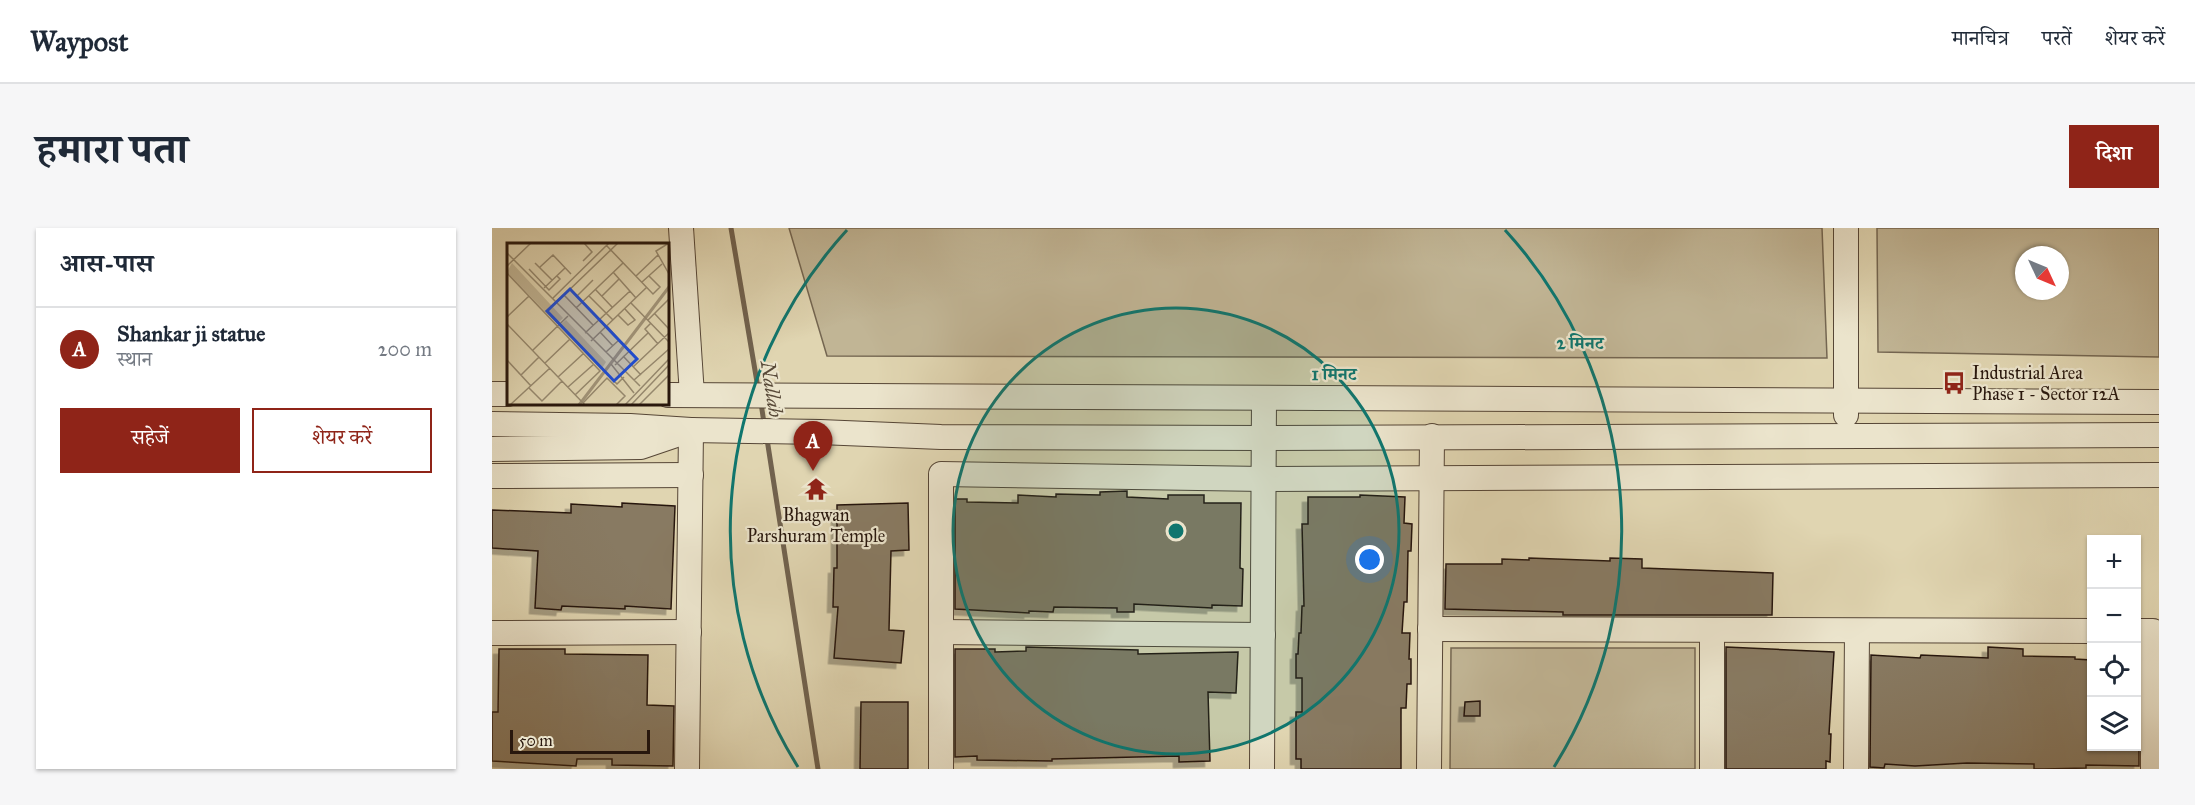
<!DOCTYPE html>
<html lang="hi">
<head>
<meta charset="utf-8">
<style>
  body { margin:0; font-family:"IM FELL Great Primer","Noto Serif Devanagari",serif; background:#f6f6f7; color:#1f2937 }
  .controls { position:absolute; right:18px; bottom:18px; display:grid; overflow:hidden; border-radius:0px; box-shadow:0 2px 4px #0004 }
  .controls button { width:54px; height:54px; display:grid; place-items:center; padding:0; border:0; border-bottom:2px solid #e0e1e3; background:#fff; color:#1f2937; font:30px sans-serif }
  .compass { position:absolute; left:1523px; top:18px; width:54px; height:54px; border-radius:50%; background:#fff; box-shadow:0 2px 4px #0004; rotate:134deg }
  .scale { position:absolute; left:18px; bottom:15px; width:140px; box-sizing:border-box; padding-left:6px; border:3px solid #28170d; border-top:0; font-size:16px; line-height:21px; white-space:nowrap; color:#28170d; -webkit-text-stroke:4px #ebe4cc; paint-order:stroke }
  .you { position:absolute; left:878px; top:332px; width:21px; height:21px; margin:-15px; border:4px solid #fff; border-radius:50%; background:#1a73e8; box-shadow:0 0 0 9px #1a73e833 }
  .badge { display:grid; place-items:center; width:39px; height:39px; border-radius:50%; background:#8f2418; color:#fff; font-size:20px; font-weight:700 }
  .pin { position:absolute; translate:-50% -50px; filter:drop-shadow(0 2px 3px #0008) }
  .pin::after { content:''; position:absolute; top:32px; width:21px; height:18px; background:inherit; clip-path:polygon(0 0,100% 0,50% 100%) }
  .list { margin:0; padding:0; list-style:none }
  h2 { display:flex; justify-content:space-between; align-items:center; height:78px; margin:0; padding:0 24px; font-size:26px }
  h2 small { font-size:20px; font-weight:400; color:#747a83 }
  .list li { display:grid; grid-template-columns:39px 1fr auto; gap:18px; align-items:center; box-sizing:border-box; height:84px; padding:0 24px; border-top:2px solid #e0e1e3 }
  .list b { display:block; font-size:22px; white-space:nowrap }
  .list p { margin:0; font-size:20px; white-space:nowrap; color:#747a83 }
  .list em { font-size:20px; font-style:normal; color:#747a83 }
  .actions { display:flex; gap:12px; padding:18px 24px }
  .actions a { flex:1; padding:14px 0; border:2px solid #8f2418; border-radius:0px; text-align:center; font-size:21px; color:#8f2418 }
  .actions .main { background:#8f2418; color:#fff }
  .icon { flex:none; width:33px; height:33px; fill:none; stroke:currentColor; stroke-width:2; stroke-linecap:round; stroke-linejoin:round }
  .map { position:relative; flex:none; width:1667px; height:541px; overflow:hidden; border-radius:0px }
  header { display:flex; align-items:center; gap:36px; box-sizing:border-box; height:84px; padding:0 30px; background:#fff; border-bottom:2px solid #e0e1e3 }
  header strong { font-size:28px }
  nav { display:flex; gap:33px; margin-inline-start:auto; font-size:21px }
  .intro { display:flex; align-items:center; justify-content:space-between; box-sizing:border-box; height:144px; padding:0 36px }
  h1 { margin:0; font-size:42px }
  .button { padding:15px 27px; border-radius:0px; background:#8f2418; color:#fff; font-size:21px; font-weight:700 }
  main { display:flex; gap:36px; padding:0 36px }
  aside { flex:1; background:#fff; border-radius:0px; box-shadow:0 2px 4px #0004 }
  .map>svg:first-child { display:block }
</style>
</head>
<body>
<header>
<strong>Waypost</strong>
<nav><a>मानचित्र</a><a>परतें</a><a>शेयर करें</a></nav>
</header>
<div class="intro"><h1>हमारा पता</h1><a class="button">दिशा</a></div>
<main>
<aside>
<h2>आस-पास<small></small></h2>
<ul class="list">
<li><span class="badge">A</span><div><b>Shankar ji statue</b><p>स्थान</p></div><em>200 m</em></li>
</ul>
<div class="actions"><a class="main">सहेजें</a><a>शेयर करें</a></div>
</aside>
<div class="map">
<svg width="1667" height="541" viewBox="0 0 1667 541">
  <defs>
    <filter id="shadow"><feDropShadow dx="-5.5" dy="5.5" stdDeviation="0" flood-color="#0004"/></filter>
  </defs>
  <rect width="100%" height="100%" fill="#e0d5b1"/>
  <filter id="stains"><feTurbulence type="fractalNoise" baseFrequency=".00333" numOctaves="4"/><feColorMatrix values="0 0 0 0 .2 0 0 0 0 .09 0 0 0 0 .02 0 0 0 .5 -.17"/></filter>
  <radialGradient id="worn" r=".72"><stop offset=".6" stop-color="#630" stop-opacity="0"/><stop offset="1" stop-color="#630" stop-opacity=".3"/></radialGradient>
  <!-- green -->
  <g fill="#c1b595" stroke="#746651" stroke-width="1.5" fill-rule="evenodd">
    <polygon points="297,0 1330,0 1335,130 335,128"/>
    <path d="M1385 0H1667V129L1386 124ZM1532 27H1568V63H1532Z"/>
    <polygon points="959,420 1203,420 1203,541 958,541"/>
  </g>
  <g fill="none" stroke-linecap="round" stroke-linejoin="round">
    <!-- stream -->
    <g stroke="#71624e" stroke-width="5">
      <polyline points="239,0 266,160"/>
      <polyline points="269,175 272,195"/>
      <polyline points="275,211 326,541"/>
    </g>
  </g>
  <!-- building -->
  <g fill="#887a62" stroke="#28170d" stroke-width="1.5" filter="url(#shadow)">
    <polygon points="635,263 635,269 676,271 676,267 712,267 712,275 749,275 748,340 751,341 750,378 720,377 720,380 642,376 642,384 625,384 625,380 562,379 561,384 537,383 537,385 463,381 463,271 475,271 475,274 526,275 526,267 564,269 564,266 608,267 608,264"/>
    <polygon points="868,267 913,269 912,295 920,296 919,323 916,323 915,374 912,374 910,405 918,405 917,431 919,431 919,456 915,456 914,480 909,480 909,541 809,541 809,531 804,531 804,484 810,484 810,450 804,450 804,426 806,426 807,405 809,405 810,378 812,378 810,296 816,296 816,269 868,269"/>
    <polygon points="130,275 183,278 179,381 133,378 133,381 70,378 69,382 43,380 46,323 0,320 0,282 79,285 79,276 130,279"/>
    <polygon points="416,275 417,322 399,323 397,402 412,403 409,435 342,430 346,379 341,379 342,340 345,340 345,277"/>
    <polygon points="1037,330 1118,333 1118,330 1150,331 1150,340 1281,345 1280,387 1071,387 1071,384 953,381 954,336 1010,336 1010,331 1037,332"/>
    <polygon points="534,419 646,422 646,426 746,424 744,465 716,464 718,533 687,534 687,528 560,531 560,533 485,532 485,528 463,529 463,421 503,421 503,424 534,423"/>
    <polygon points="1234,419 1342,424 1337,506 1339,506 1338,534 1334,533 1334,541 1234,541"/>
    <polygon points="1496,419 1531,421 1531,428 1583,429 1583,431 1599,432 1599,519 1647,519 1647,538 1594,537 1594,540 1552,541 1542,541 1542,536 1475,535 1423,538 1393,536 1392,540 1378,539 1379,427 1428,430 1429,427 1496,430"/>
    <polygon points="7,421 73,421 73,426 156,427 155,477 182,478 181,538 120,537 120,531 85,531 84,538 0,533 0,484 6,484"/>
    <polygon points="988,473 988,488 972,488 973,474"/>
    <polygon points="369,474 416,474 416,541 368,541"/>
  </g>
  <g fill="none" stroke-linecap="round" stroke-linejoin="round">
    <!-- minor casing -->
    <g stroke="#564636" stroke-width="26">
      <g id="minor">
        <polyline points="189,0 200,167"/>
        <polyline points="1354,0 1354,187"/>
        <polyline points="0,166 16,166"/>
        <polyline points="176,167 1667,174"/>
        <polyline points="0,196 138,198 199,202 195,541"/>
        <polyline points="0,221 149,219 199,202 328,204 449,209 772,210 1667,207"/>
        <polyline points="0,248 199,247"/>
        <polyline points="938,401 1600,403"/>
        <polyline points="1220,402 1220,541"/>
        <polyline points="1644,403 1661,403 1661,541"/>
        <polyline points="449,404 771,407"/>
        <polyline points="0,405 197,404"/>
        <polyline points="449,541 449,246 772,251 1667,247"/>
        <polyline points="770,541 772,171"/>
        <polyline points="937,541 940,208"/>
        <polyline points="1364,541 1365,403"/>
      </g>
    </g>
    <!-- minor -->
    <use href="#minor" stroke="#ebe4cc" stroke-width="24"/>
  </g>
  <!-- distance rings -->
  <circle cx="684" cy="303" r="223" fill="#0f766e" fill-opacity=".12"/>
  <g fill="none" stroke="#0f766e" stroke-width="3">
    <circle cx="684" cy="303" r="223"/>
    <path d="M306 539A446 446 0 0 1 355 2M1013 2A446 446 0 0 1 1062 539"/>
  </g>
  <!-- icons -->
  <defs>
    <g id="bus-bare" transform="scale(1.8)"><path d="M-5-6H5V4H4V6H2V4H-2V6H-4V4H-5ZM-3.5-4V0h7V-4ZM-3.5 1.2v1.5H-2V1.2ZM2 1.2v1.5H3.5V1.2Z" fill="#8f2418" stroke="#ebe4cc" stroke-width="2.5" paint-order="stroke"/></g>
    <g id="temple-bare" transform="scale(1.8)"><path d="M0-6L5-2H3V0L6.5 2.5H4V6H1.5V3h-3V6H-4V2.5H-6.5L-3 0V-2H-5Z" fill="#8f2418" stroke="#ebe4cc" stroke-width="2.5" paint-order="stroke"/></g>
  </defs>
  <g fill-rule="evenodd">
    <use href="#bus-bare" x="1462" y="155"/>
    <use href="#temple-bare" x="324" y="261"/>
  </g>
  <g text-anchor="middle" stroke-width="4.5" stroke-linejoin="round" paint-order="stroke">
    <!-- poi labels -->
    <g font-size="18" fill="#28170d" stroke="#ebe4cc" text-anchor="start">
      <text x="1480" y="151">Industrial Area<tspan x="1480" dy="21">Phase 1 - Sector 12A</tspan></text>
      <text x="324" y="293" text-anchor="middle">Bhagwan<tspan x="324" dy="21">Parshuram Temple</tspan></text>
    </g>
    <!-- water labels -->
    <g font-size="20" font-style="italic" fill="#584938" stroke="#ebe4cc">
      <text transform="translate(280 161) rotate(81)" y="7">Nallah</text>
    </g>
  </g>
  <!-- overview -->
  <g transform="translate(15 15)">
    <rect width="162" height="162" fill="#e0d5b1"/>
    <path d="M5 20 56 75 50 81 0 29ZM59 77 99 119 94 127 52 83Z" fill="#c1b595"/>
    <path fill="none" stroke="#a19479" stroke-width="3" d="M72 162 162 44"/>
    <path fill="none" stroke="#96896f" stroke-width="1.5" d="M162 0 149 8 162 31M99 2 146 51 153 44 142 33M0 10 133 143M76 18 85 9 77 0M28 20 45 37M0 23 24 0M33 24 46 12 64 31M22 26 42 47 53 36 50 33M106 29 129 55M0 30 93 128 68 152M129 33 151 12M135 39 155 21M37 45 58 25M88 46 105 64M70 53 86 37M82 53 106 77M95 53 112 36M45 56 102 0M124 60 162 99M69 65 116 20M148 71 162 86M111 72 121 82 128 77 118 66M0 74 22 53M141 77 162 56M144 80 138 86 151 101M0 81 78 162M86 82 57 52 111 0M93 89 106 103M78 90 123 48M84 98 140 44M96 106 99 109 112 97 100 83M26 107 61 73M116 113 134 132M0 117 24 143M38 120 63 96M104 121 127 150M108 122 141 90M126 124 162 90M14 132 32 114M114 132 107 138 110 141 117 134M51 134 77 110M127 137 162 106M61 144 87 121M22 145 35 158 55 138M76 160 100 135 118 153 109 162M3 162 43 125M118 162 162 116M124 162 162 122M132 162 162 132"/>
    <path fill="#1d4ed8" fill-opacity="0.15" stroke="#1d4ed8" stroke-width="3" d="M63 46 130 116 107 138 40 68Z"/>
    <rect width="162" height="162" fill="none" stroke="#28170d" stroke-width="3"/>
  </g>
  <circle cx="684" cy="303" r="9" fill="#0f766e" stroke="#ebe4cc" stroke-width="3"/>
  <g font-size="18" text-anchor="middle" font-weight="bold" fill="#0f766e" stroke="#ebe4cc" stroke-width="4.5" stroke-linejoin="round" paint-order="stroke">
    <text x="1088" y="121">2 मिनट</text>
    <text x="842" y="152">1 मिनट</text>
  </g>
  <rect width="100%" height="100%" filter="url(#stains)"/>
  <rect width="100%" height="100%" fill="url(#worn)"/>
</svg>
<div class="controls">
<button>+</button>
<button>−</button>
<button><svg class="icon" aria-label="locate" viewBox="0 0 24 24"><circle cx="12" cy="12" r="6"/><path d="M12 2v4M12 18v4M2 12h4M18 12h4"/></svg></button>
<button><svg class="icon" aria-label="layers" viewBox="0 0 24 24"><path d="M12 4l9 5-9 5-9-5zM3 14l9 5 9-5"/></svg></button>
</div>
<svg class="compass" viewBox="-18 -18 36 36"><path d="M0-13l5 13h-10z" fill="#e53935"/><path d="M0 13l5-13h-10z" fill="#747a83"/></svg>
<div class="scale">50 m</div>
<div class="you"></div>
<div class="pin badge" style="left:321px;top:243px">A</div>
</div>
</main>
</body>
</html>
